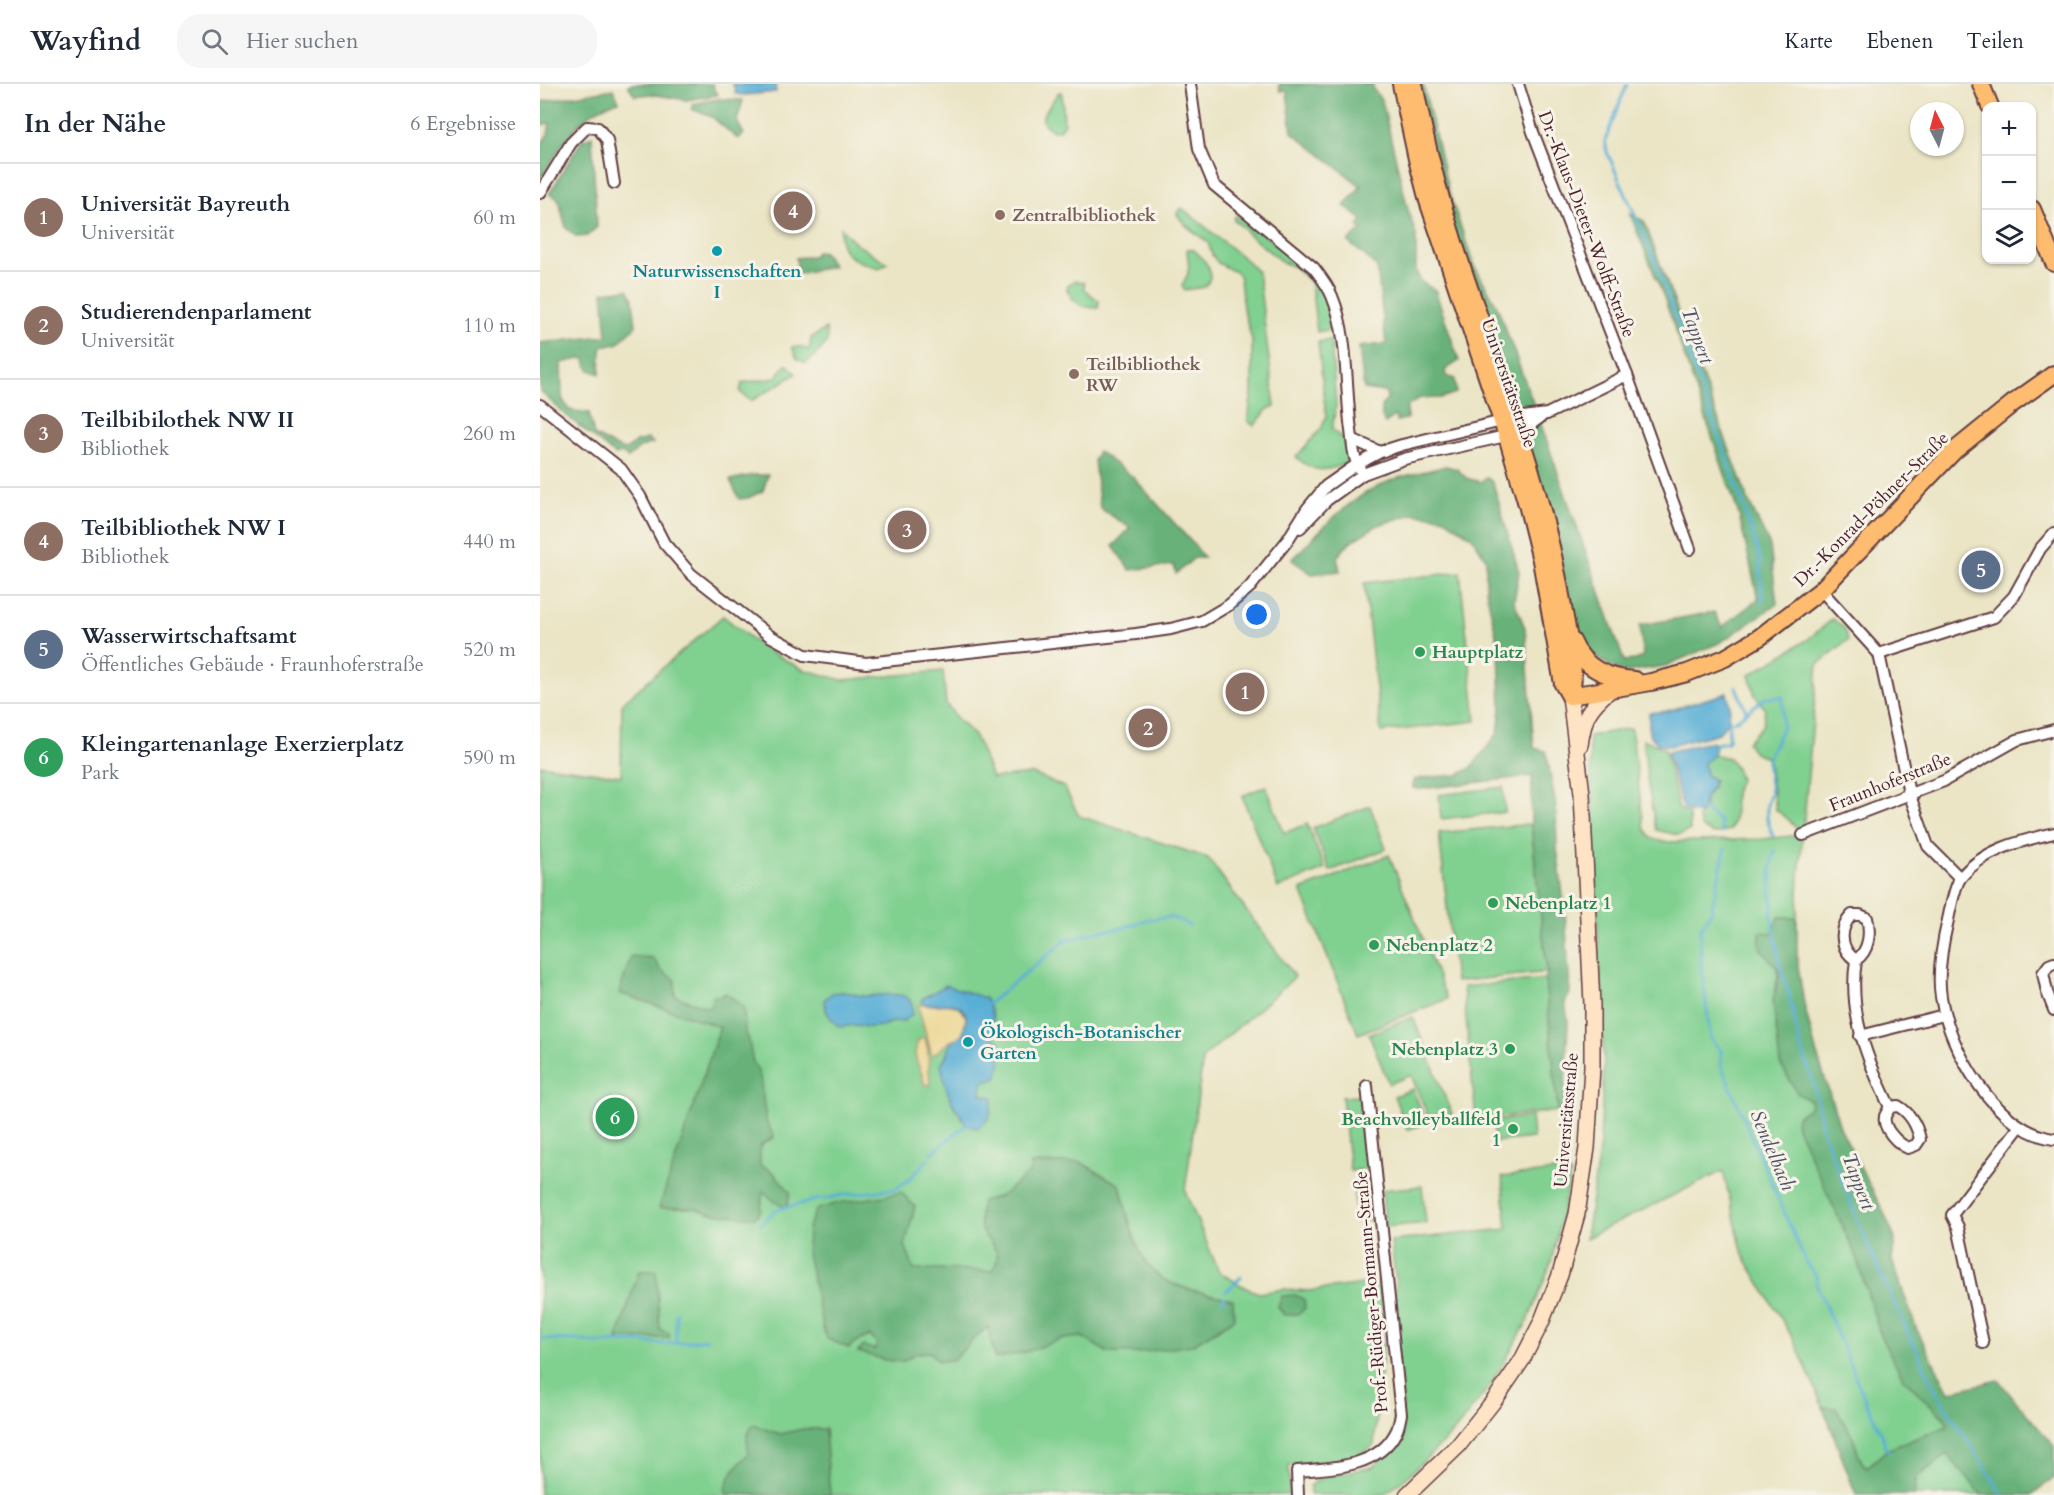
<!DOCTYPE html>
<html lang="de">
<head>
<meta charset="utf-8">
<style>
  body { margin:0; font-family:Cardo,serif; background:#f6f6f7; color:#1f2937 }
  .controls { position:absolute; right:18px; top:18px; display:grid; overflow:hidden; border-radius:12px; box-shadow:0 2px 4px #0004 }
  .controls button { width:54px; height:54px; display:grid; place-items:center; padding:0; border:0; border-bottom:2px solid #e0e1e3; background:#fff; color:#1f2937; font:30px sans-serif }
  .compass { position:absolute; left:1370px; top:18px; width:54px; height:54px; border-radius:50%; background:#fff; box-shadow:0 2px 4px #0004; rotate:354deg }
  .you { position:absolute; left:717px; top:531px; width:21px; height:21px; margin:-15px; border:4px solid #fff; border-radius:50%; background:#1a73e8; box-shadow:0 0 0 9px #1a73e833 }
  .badge { display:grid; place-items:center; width:39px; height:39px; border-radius:50%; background:#7c3aed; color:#fff; font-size:20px; font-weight:700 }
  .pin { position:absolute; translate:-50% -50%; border:3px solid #fff; box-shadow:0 2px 6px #0006 }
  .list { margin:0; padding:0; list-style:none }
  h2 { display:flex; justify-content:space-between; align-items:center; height:78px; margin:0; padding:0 24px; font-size:26px }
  h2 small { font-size:20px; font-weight:400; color:#747a83 }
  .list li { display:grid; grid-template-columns:39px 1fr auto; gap:18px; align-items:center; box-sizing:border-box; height:108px; padding:0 24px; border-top:2px solid #e0e1e3 }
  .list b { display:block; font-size:22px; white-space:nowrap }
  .list p { margin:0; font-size:20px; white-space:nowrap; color:#747a83 }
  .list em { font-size:20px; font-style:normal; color:#747a83 }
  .icon { flex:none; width:33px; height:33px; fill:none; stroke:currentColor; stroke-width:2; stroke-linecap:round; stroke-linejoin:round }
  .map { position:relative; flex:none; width:1514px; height:1411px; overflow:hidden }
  header { display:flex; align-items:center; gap:36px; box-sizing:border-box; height:84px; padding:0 30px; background:#fff; border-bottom:2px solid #e0e1e3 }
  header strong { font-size:28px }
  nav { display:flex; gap:33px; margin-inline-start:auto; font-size:21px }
  .search { width:420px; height:54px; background:#f6f6f7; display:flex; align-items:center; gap:15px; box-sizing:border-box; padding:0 21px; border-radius:24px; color:#747a83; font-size:22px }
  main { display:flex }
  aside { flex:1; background:#fff }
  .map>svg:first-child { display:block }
</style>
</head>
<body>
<header>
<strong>Wayfind</strong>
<div class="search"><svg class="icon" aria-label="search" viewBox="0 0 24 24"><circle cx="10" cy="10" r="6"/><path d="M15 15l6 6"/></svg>Hier suchen</div>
<nav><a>Karte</a><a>Ebenen</a><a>Teilen</a></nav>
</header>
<main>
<aside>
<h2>In der Nähe<small>6 Ergebnisse</small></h2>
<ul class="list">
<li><span class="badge" style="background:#8d6e63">1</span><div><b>Universität Bayreuth</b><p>Universität</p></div><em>60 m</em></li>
<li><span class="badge" style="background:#8d6e63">2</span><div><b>Studierendenparlament</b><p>Universität</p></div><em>110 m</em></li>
<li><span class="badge" style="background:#8d6e63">3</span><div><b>Teilbibilothek NW II</b><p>Bibliothek</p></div><em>260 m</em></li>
<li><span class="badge" style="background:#8d6e63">4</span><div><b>Teilbibliothek NW I</b><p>Bibliothek</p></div><em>440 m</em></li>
<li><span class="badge" style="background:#5c6f8a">5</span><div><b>Wasserwirtschaftsamt</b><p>Öffentliches Gebäude · Fraunhoferstraße</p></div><em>520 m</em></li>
<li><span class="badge" style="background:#2e9e5b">6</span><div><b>Kleingartenanlage Exerzierplatz</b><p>Park</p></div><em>590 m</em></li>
</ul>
</aside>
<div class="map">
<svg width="1514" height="1411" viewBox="0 0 1514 1411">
  <rect width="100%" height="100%" fill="#f7f3e8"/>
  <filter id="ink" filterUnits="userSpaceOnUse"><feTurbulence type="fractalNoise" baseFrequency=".0167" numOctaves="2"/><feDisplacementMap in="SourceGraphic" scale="12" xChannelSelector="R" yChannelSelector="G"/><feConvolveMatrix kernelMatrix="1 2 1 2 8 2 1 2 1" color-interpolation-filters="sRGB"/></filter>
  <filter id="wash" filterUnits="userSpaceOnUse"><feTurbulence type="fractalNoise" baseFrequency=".008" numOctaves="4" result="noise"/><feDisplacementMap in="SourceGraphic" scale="24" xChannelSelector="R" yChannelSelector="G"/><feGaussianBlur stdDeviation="1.35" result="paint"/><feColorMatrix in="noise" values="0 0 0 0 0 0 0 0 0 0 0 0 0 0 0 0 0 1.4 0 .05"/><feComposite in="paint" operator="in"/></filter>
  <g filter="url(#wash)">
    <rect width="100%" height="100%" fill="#ebe5c6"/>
    <!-- green -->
    <g fill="#80d090" stroke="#65785e" stroke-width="1.5">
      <polygon points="519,8 522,9 524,40 519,46 513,47 503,39 503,31"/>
      <path d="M642 124 707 177 718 188 735 323 728 325 714 342 708 337 712 307V256L703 224 700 194 697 189 678 179 672 171 668 158C659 152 640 139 637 129Z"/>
      <path d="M695 132H701C711 140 720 148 730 156 758 177 801 204 790 246L777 248 771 199 755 183 742 178 707 149 704 144 694 136Z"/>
      <path d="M301 144 316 160 348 179 339 184C316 177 297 173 301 144Z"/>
      <path d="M647 165 654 166C666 177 677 189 665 203L644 206 642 201C652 186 648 182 647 165Z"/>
      <path d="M534 197 544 199V205L559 217 558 224C542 224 533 220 527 205L529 200Z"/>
      <polygon points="286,245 288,256 279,268 266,279 257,275 252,263 260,263 269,266 271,254"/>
      <path d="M791 256 796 322 792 345 805 357 810 368 805 380C783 388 774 389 756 373L781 345 786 333 778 258Z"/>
      <polygon points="247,280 256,290 211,317 200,308 202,299 235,294"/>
      <polygon points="920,488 936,637 841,648 824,499"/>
      <path d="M183 532 223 564 262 585 302 596 403 587 406 620 415 632 435 653 440 663 452 694 493 690 524 703 539 732 668 774 755 893 663 974 645 1107 679 1188 706 1204 719 1209 743 1205 768 1207 839 1198 844 1242 841 1244 843 1268 834 1361C812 1381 777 1379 749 1382L750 1411H0V681L81 692 82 619Z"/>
      <path d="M1293 535 1305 545 1308 556 1278 580 1259 792 1257 834 1239 833 1233 877C1241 888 1238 894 1234 906L1271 1017 1270 1024 1258 1031 1316 1172 1341 1253 1405 1335 1408 1342 1347 1366 1326 1385 1319 1373 1313 1353 1296 1325 1283 1323 1254 1256 1203 1171 1183 1087 1046 1154 1060 1061 1064 981 1049 652 1091 644 1104 743 1111 754 1124 758 1223 755 1262 751 1248 735 1236 726 1228 674 1214 669 1207 658 1223 641 1225 625 1215 611 1209 591 1267 556Z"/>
      <polygon points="1103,655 1125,665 1139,725 1149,730 1150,746 1139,751 1116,746 1108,702"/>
      <path d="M1174 671 1189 674 1197 686 1200 696C1188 717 1201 727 1190 746L1173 750 1162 744 1158 734 1165 722V714L1173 703 1166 691 1164 678Z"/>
      <polygon points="726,702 744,749 767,740 785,785 738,804 702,712"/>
      <polygon points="963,703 965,728 901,735 899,711"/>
      <polygon points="830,722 846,765 790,787 773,744"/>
      <polygon points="991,740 1007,888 915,898 899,749"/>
      <polygon points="849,771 907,915 818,950 761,806"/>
      <polygon points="1005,895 1018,1027 936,1035 923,903"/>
      <polygon points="873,933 912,1030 891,1039 871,991 849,1000 829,950"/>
      <polygon points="873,1005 886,1039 867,1046 854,1012"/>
      <polygon points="820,1012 827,1085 810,1087 802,1013"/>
      <polygon points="991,1032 993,1054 955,1058 953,1037"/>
      <polygon points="1025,1086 1031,1090 1011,1179 988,1237 950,1302 913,1349 865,1395 843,1411 770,1411 770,1402 782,1393 833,1383 852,1361 857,1305 856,1200 851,1157 967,1145 962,1093"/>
      <polygon points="882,1102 886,1139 845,1143 842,1106"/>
      <polygon points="831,1106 835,1136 816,1138 814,1108"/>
      <polygon points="1407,1370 1442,1411 1374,1411 1376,1394"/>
    </g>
    <!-- forest -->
    <g fill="#68b27a" stroke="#596852" stroke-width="1.5">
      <polygon points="93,0 173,0 174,6 178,11 146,16 111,10 95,12 88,1"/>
      <polygon points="739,0 833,0 833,5 842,17 868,126 876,151 876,187 881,198 895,206 919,277 905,286 906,292 915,295 916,309 901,314 880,314 867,323 867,335 857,337 855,332 845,339 842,332 841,322 847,316 846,308 824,305 819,263 846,260 837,184 829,175 808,158 822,145 818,142 822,136 804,122 821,102 752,48 747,7 740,7"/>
      <polygon points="877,0 883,0 909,109 934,181 957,222 999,335 1084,577 1096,576 1103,572 1100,541 1174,528 1182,543 1218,515 1199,431 1125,216 1090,130 1104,137 1209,418 1230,462 1237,520 1181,558 1125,582 1086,588 1074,584 1046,568 1036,541 1018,474 923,179"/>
      <path d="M73 5 79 17C37 27 23 62 0 95V62L8 50 10 39 0 41V18Z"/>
      <polygon points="178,15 203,16 197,37 204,50 198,55 172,33 152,25 153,20"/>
      <polygon points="52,52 57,143 47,152 37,153 26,144 18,114 9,110 42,56"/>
      <polygon points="277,167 285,169 293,182 258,190 256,174 273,172"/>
      <path d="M88 205 93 215 96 242 77 260 63 262 61 266 60 290 49 286 44 274 21 279 22 314 29 326 49 329 54 351C65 356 74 364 86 366L96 358 108 355 113 359 101 363 88 374 82 369 75 371 22 328 0 307V259L67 252 63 208Z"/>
      <polygon points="558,367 593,393 655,462 664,474 654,474 636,490 634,481 590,486 573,462 590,444 560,424 554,376"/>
      <path d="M906 382 917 385 926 394 941 398 947 393 953 399 979 488 974 517 985 544 994 664 1006 667 1016 722 1017 764 1025 827 1030 909 1025 918 1028 938 1024 1026 1018 1027 1005 895 1007 888 991 740 992 692 880 705 873 704V696L891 693 918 691 931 684 958 649 961 625 959 564 946 506V475L933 454 902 433 873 430 838 441 810 458 797 473 800 487 772 490 752 476C782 444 810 412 852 396 869 390 888 387 906 382Z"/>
      <polygon points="213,391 228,391 223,407 208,414 199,415 190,396"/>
      <polygon points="1239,833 1257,834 1257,875 1264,920 1275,964 1300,1043 1346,1133 1355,1155 1352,1176 1376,1244 1409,1308 1458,1296 1514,1362 1514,1394 1491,1411 1442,1411 1407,1370 1376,1394 1374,1411 1316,1411 1283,1323 1296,1324 1313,1353 1319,1373 1326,1384 1347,1366 1408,1342 1405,1335 1363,1294 1341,1253 1316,1172 1255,1039 1258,1031 1270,1024 1271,1017 1258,1010 1240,980 1233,916 1239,892 1238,885 1220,864 1220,848 1232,849"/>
      <polygon points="91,872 113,874 121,886 135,896 135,912 169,924 174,912 181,912 186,909 204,924 205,947 209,956 212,975 220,992 226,1037 234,1053 220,1062 220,1081 233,1088 250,1108 247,1124 235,1118 223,1107 221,1126 216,1133 205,1133 168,1129 154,1124 119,1124 180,943 79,909"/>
      <path d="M540 1078 580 1101C588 1130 595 1180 625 1196 643 1206 672 1210 693 1215L694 1235 652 1261 598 1269H568L542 1253 521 1255 489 1267 455 1275 448 1243C434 1252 425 1265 413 1276L399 1277 389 1268 376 1269 362 1278 345 1276 318 1268 324 1262 335 1266 337 1259 330 1252 315 1258 309 1264 287 1255 283 1244 267 1169 268 1144 276 1126C304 1114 332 1117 361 1108L375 1123 365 1161 374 1186 399 1185 453 1187C464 1164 451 1164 442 1147 438 1138 440 1126 442 1117L461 1112 489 1089 491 1085V1080Z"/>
      <polygon points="99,1187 116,1187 120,1246 129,1249 129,1254 77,1255"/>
      <polygon points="755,1211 764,1215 765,1224 759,1230 744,1231 738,1223 742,1212"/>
      <polygon points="213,1341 240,1350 263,1345 285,1345 290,1411 188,1411 185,1404 193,1387 208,1370 207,1351"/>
    </g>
    <!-- sand -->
    <g fill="#eeda9e" stroke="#9c7c64" stroke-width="1.5">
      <path d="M383 920C399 924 417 913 426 933L424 947 421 953 409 958 392 972 378 922Z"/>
      <path d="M385 954 388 966 390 1002 384 1000C382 980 369 977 379 955Z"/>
    </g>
    <!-- water -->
    <g fill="#59afd6" stroke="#526780" stroke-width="1.5">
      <polygon points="192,0 235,0 236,8 204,11 195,10 195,5"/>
      <polygon points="1187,609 1190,622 1189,636 1179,649 1130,662 1118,660 1109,650 1109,629 1127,627"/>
      <path d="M1170 658 1175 660 1174 671 1164 679 1166 691 1174 696C1173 704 1167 708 1165 715 1163 722 1164 724 1159 730 1155 729 1148 728 1144 725 1141 722 1130 676 1127 668Z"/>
      <path d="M406 901 445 914C452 926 456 936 452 950L455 955 460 957 462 969 458 993 442 998 441 1011 453 1013C451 1026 451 1039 436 1044L426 1041C423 1033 420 1030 415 1024 408 1012 403 994 401 980L406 973 409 962 424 948C424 943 426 938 426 933 424 913 394 923 383 920L382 915Z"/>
      <path d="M303 908C311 908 318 912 327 912 341 912 377 902 372 930L364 937 349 939 342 942 328 943 315 941 300 943C290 936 285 928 284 916L292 909Z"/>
    </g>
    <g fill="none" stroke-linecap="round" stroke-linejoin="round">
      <!-- stream -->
      <g stroke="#59afd6" stroke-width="3">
        <polyline points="1087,0 1065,57 1067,68 1114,174 1202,417 1220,474 1222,518"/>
        <polyline points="1196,603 1207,629"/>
        <polyline points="1175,660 1188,658 1189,638 1195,637 1225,614 1243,613 1242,645 1227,676 1231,708 1227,721 1227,735 1233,752"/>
        <polyline points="1163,725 1180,737 1182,749"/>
        <polyline points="1185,765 1171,828 1160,847 1161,882 1171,956 1181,966 1181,981 1266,1179 1276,1192 1277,1202 1326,1318 1343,1353 1345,1363 1350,1368"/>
        <polyline points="1235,766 1231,784 1231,813 1233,819 1231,828 1241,886 1247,902 1260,960 1275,1005 1283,1048 1328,1162 1397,1310 1463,1411"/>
        <polyline points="448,920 526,856 556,848 583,844 609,835 630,833 642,837 649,842"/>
        <polyline points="392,1069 426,1041"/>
        <polyline points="284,1115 303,1111 356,1105 370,1095 388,1075"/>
        <polyline points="221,1140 235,1126 280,1115"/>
        <polyline points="686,1207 701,1193"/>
        <polyline points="683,1217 684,1213"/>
        <polyline points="0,1255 39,1256 54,1259 97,1258 126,1260 136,1259 136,1228"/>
        <polyline points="136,1259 167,1255"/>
      </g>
    </g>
  </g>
  <g filter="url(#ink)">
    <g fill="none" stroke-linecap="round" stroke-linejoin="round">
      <!-- street casing -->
      <g stroke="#623d42" stroke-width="14">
        <g id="street">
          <path d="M650 0 659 65 674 101 774 184C781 193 788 202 792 212 809 253 805 303 811 346 813 362 813 377 823 390"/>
          <polyline points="978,0 993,48 1087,291 1150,465"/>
          <polyline points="0,109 31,59 47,43 58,44 67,56 74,99"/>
          <polyline points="0,321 81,385 100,412 124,459 151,490 230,552 265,571 326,579 596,550 631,545 662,537 689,521 710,503 747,457 767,425 786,402 816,381 840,368 862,361 975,334 1007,330 1087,291"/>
          <polyline points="812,355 840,368"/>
          <polyline points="760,444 787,416 823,390 864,375 979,349 1001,333"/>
          <polyline points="1281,506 1339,570 1369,709 1388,762 1420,794"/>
          <polyline points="1339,570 1454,533 1474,512 1500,465 1514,449"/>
          <path d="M1514 749C1481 757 1444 765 1421 793 1415 801 1410 826 1408 836 1402 861 1397 888 1401 913 1409 966 1456 1047 1514 1055"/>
          <polyline points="1263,751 1404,697 1477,656 1514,646"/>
          <path d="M1316 876C1299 865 1299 844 1312 831H1320L1327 834C1331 849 1329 867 1316 876 1308 929 1327 976 1350 1023"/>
          <polyline points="1514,879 1509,881 1503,889 1507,908 1514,926"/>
          <polyline points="1320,952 1404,931"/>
          <path d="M1358 1022C1370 1029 1377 1042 1380 1055L1376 1061 1368 1064C1358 1060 1342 1044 1345 1032 1346 1030 1349 1025 1350 1023Z"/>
          <polyline points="1443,1259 1418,1143 1412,1131 1480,1042"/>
          <path d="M758 1411 757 1387C791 1384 838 1384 856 1348 859 1343 860 1335 861 1330L827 1002"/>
        </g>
      </g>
      <!-- secondary casing -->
      <g stroke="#623d42" stroke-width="18">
        <g id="secondary">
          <path d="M1040 661C1044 633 1048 624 1070 606"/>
          <polyline points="867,1411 918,1362 956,1314 982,1276 1001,1239 1020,1191 1037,1130 1047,1064 1052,983 1052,920 1042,710 1030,612"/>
        </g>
      </g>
      <!-- primary casing -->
      <g stroke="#623d42" stroke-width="20">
        <g id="primary">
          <polyline points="861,0 877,75 888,117 967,352 988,424 1001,476 1023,600 1030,612"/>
          <path d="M874 0C886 61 901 121 921 180 959 293 1004 405 1023 523 1027 548 1037 584 1031 608"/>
          <polyline points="1441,0 1450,22"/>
          <polyline points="1492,125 1514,179"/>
          <path d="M1032 557C1044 585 1067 594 1095 596"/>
          <polyline points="1030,612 1111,598 1147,589 1185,574 1220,553 1281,506 1414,367 1472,320 1514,290"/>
        </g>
      </g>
      <!-- street -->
      <use href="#street" stroke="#fff" stroke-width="10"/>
      <!-- secondary -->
      <use href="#secondary" stroke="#fee4c5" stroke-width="15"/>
      <!-- primary -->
      <use href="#primary" stroke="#fdbc6f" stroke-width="16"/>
    </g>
  </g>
  <!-- markers -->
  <g fill="#8d6e63" stroke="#f7f3e8" stroke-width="2">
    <circle cx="460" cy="131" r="6"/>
    <circle cx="534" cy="290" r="6"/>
  </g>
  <g fill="#0f9aa8" stroke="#f7f3e8" stroke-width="2">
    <circle cx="177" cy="167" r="6"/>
    <circle cx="428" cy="958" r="6"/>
  </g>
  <g fill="#2e9e5b" stroke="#f7f3e8" stroke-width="2">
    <circle cx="880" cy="568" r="6"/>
    <circle cx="953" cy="819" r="6"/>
    <circle cx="834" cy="861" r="6"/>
    <circle cx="970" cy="965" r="6"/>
    <circle cx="973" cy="1045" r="6"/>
  </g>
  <g text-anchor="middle" stroke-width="6" stroke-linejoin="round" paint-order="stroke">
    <!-- education labels -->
    <g font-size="18" font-weight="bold" fill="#785e54" stroke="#f7f3e8" text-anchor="start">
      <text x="472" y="137">Zentralbibliothek</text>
      <text x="546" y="286">Teilbibliothek<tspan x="546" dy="21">RW</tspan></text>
    </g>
    <!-- street labels -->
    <g font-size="18" fill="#4a1f2b" stroke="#f7f3e8">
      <text transform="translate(1047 140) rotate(69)" y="6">Dr.-Klaus-Dieter-Wolff-Straße</text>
      <text transform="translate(969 299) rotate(71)" y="6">Universitätsstraße</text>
      <text transform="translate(1331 425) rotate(-45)" y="6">Dr.-Konrad-Pöhner-Straße</text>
      <text transform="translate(1350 698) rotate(-22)" y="6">Fraunhoferstraße</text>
      <text transform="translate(1026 1036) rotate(-85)" y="6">Universitätsstraße</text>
      <text transform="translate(831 1208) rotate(-95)" y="6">Prof.-Rüdiger-Bormann-Straße</text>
    </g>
    <!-- culture labels -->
    <g font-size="18" font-weight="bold" fill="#0d838f" stroke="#f7f3e8">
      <text x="177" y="193">Naturwissenschaften<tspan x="177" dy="21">I</tspan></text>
      <text x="440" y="954" text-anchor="start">Ökologisch-Botanischer<tspan x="440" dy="21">Garten</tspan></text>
    </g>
    <!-- leisure labels -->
    <g font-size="18" font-weight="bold" fill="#27864d" stroke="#f7f3e8" text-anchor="start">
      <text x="892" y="574">Hauptplatz</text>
      <text x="965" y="825">Nebenplatz 1</text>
      <text x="846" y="867">Nebenplatz 2</text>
      <text x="958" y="971" text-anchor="end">Nebenplatz 3</text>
      <text x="961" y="1041" text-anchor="end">Beachvolleyballfeld<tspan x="961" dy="21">1</tspan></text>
    </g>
    <!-- water labels -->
    <g font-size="20" font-style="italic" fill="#4f5167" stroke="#f7f3e8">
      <text transform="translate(1158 251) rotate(70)" y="7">Tappert</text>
      <text transform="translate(1233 1066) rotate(67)" y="7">Sendelbach</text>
      <text transform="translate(1319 1097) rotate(69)" y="7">Tappert</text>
    </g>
  </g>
</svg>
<div class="controls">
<button>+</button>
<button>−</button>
<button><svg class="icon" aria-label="layers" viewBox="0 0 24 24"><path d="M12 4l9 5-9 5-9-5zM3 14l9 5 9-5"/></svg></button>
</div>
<svg class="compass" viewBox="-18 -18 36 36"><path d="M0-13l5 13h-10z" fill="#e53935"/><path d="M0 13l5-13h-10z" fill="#747a83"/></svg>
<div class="you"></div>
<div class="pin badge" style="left:705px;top:608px;background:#8d6e63">1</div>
<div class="pin badge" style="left:608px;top:644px;background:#8d6e63">2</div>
<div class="pin badge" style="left:367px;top:446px;background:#8d6e63">3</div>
<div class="pin badge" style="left:253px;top:127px;background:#8d6e63">4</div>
<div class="pin badge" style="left:1441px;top:486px;background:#5c6f8a">5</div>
<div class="pin badge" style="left:75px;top:1033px;background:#2e9e5b">6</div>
</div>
</main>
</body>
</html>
